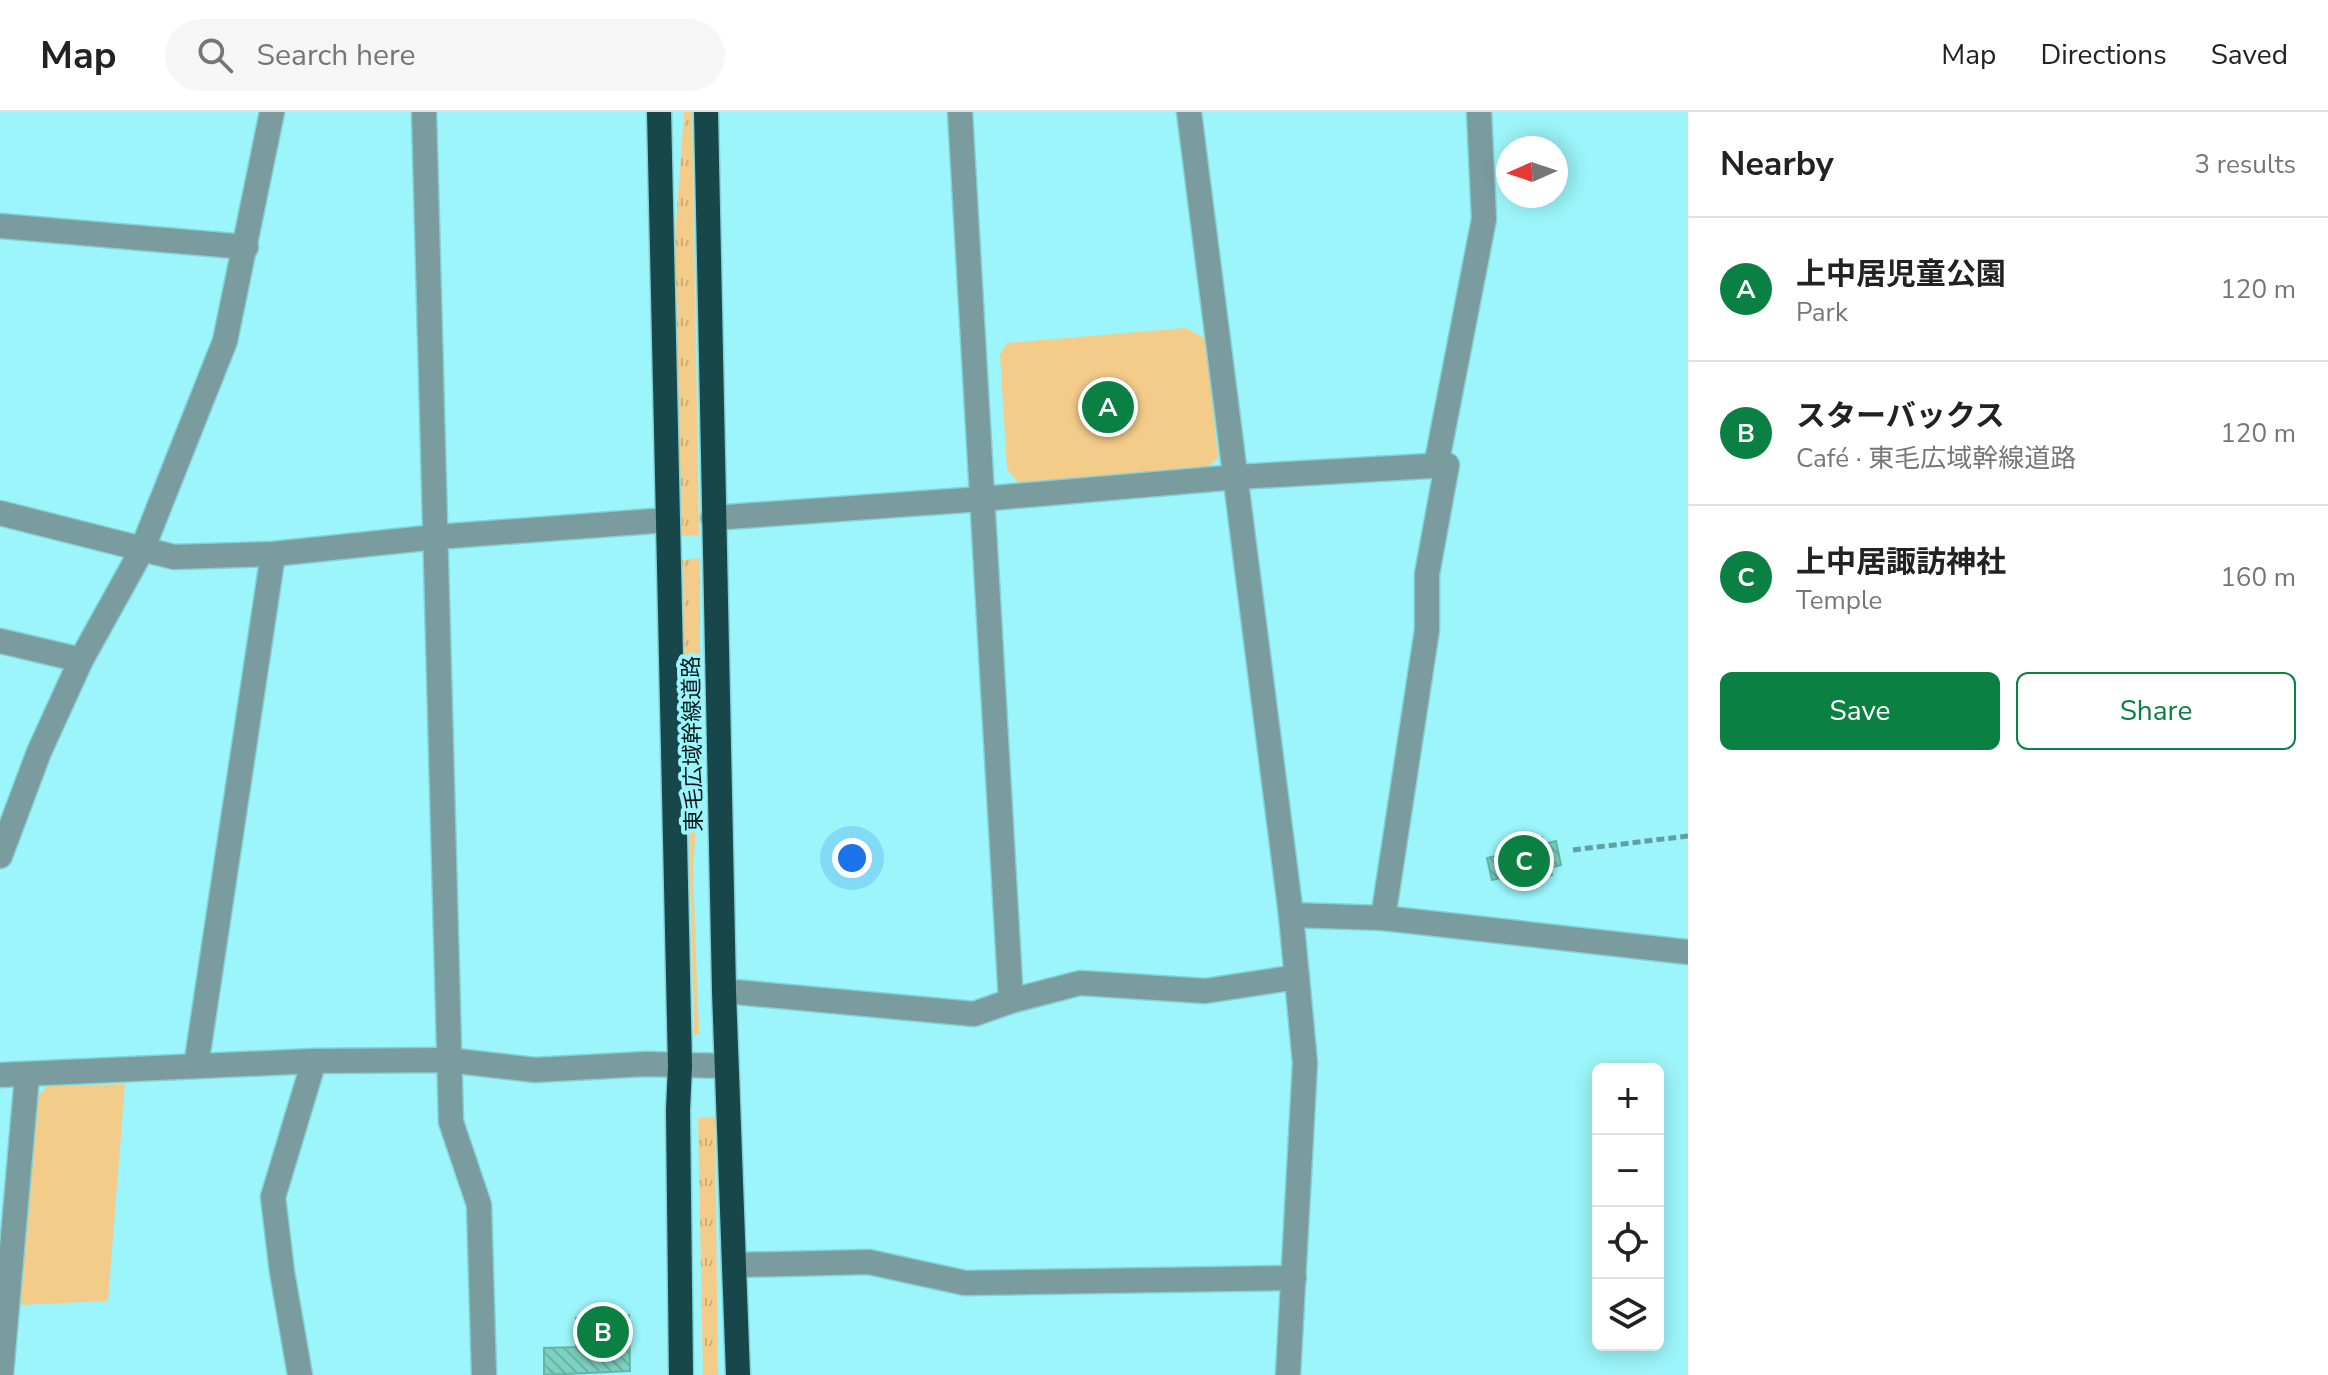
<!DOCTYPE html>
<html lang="en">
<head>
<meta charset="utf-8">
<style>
  body { margin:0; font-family:"Nunito Sans","Noto Sans JP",sans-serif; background:#f6f6f6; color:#222 }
  .controls { position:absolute; right:24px; bottom:24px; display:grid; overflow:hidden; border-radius:12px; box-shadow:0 4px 20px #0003 }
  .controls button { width:72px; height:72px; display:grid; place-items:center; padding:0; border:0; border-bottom:2px solid #e0e0e0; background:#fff; color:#222; font:40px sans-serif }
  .compass { position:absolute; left:1496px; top:24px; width:72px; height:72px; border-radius:50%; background:#fff; box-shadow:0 4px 20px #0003; rotate:267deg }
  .you { position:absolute; left:852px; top:746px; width:28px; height:28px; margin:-20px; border:6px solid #fff; border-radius:50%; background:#1a73e8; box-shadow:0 0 0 12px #1a73e833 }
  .badge { display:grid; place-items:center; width:52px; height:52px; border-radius:50%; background:#0b8043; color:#fff; font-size:26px; font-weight:700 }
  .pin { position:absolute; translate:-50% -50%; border:4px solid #fff; box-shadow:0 2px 8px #0006 }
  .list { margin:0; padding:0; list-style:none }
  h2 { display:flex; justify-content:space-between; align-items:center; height:104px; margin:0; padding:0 32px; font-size:34px }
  h2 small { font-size:26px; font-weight:400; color:#767676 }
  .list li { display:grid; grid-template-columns:52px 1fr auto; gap:24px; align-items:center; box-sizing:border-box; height:144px; padding:0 32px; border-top:2px solid #e0e0e0 }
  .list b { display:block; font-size:30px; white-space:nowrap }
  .list p { margin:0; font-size:26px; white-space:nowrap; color:#767676 }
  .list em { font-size:26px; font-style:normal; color:#767676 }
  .actions { display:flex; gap:16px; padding:24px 32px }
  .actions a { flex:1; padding:18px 0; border:2px solid #0b8043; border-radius:12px; text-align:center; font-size:28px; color:#0b8043 }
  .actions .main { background:#0b8043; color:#fff }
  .icon { flex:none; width:44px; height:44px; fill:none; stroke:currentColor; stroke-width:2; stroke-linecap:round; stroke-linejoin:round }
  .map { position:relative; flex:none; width:1688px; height:1263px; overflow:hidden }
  header { display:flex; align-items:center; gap:48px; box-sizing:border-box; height:112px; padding:0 40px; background:#fff; border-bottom:2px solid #e0e0e0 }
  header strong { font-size:38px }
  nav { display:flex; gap:44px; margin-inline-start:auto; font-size:28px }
  .search { width:560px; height:72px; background:#f6f6f6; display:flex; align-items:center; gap:20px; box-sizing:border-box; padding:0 28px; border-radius:44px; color:#767676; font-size:30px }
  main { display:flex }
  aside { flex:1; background:#fff }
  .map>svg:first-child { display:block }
</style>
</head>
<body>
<header>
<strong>Map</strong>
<div class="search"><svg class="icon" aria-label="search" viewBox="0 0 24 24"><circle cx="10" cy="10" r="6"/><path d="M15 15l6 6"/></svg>Search here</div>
<nav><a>Map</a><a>Directions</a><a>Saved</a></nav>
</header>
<main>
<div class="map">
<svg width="1688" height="1263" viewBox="0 0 1688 1263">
  <defs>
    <pattern id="grass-tufts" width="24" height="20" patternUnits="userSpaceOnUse" patternTransform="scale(2)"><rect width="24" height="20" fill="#f4cc8a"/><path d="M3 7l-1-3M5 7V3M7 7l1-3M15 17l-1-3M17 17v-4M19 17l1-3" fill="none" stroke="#cfae76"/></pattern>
    <pattern id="building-back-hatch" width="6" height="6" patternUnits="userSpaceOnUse" patternTransform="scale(2)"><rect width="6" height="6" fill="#7dd1c1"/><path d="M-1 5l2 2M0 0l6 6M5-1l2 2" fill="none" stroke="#6ab3a5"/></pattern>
  </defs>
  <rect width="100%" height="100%" fill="#9cf5fa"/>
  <!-- grass -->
  <g fill="url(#grass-tufts)">
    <polygon points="684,0 692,0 699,423 682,424 674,141"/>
    <polygon points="700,446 700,655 693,758 699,922 694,923 682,448"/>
    <polygon points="715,1005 718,1263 703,1263 698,1006"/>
  </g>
  <!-- park -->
  <g fill="#f4cc8a">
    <polygon points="1186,216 1206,227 1218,346 1202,360 1021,374 1007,357 1000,243 1007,231"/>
    <polygon points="125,972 108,1189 19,1193 39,982 48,974"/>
  </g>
  <!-- building -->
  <g fill="url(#building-back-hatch)" stroke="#62b6a6" stroke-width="2">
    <polygon points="1542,725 1544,732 1556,729 1561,753 1550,756 1552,763 1528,768 1526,760 1492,768 1487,746 1522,738 1520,731"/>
    <polygon points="629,1203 630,1259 544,1263 544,1236 576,1235 576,1206"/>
  </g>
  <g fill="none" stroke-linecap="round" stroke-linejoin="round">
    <!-- minor casing -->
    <g stroke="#83d1d6" stroke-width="27">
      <g id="minor">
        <polyline points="424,0 451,1010 479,1093 484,1263"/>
        <polyline points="960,0 1011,889"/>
        <polyline points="1189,0 1291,803 1305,951 1288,1263"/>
        <polyline points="0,114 246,135"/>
        <polyline points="1436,354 1484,107 1479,0"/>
        <polyline points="0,401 174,445 273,442 436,425 667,408"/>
        <polyline points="713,406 981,387 1237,365 1447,353 1427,462 1427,518 1383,806"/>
        <polyline points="0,529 81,548"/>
        <polyline points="0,744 39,640 81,548 142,438 225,229 272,0"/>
        <polyline points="1291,803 1383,806 1688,840"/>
        <polyline points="724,879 974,902 1011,889 1080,871 1205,879 1297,865"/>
        <polyline points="196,954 273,442"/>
        <polyline points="0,963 314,949 448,948 535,958 646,952 726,954"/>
        <polyline points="736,1153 869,1150 965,1171 1294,1166"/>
        <polyline points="1,1263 27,964"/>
        <polyline points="300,1263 282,1160 273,1085 314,949"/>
      </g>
    </g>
    <!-- highway casing -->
    <g stroke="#83d1d6" stroke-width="27">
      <g id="highway">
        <polyline points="659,0 680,954 678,998 681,1263"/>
        <polyline points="706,0 724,879 738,1263"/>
      </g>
    </g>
    <!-- path -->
    <polyline stroke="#60a0a4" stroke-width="5" stroke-dasharray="8 4" stroke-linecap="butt" points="1573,738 1688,724"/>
    <!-- minor -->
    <use href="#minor" stroke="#7a9c9e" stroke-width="24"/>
    <!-- highway -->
    <use href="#highway" stroke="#17474a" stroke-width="24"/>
  </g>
  <g text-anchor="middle" stroke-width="8" stroke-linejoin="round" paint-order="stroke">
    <!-- street labels -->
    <g font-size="22" fill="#001618" stroke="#9cf5fa">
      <text transform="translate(692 632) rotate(-91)" y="8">東毛広域幹線道路</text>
    </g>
  </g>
</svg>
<div class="controls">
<button>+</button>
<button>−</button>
<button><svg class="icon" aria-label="locate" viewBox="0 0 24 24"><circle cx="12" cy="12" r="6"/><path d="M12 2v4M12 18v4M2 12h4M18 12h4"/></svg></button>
<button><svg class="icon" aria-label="layers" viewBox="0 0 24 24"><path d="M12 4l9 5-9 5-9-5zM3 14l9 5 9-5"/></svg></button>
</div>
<svg class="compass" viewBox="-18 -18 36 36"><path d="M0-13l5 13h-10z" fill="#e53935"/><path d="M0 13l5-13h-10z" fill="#767676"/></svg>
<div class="you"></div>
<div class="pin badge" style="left:1108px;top:295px">A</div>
<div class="pin badge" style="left:603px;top:1220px">B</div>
<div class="pin badge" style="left:1524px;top:749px">C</div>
</div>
<aside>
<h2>Nearby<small>3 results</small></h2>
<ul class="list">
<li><span class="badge">A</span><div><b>上中居児童公園</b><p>Park</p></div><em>120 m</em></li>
<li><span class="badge">B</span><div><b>スターバックス</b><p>Café · 東毛広域幹線道路</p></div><em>120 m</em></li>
<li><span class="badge">C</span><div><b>上中居諏訪神社</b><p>Temple</p></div><em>160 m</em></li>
</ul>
<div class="actions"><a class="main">Save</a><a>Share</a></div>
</aside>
</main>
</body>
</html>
